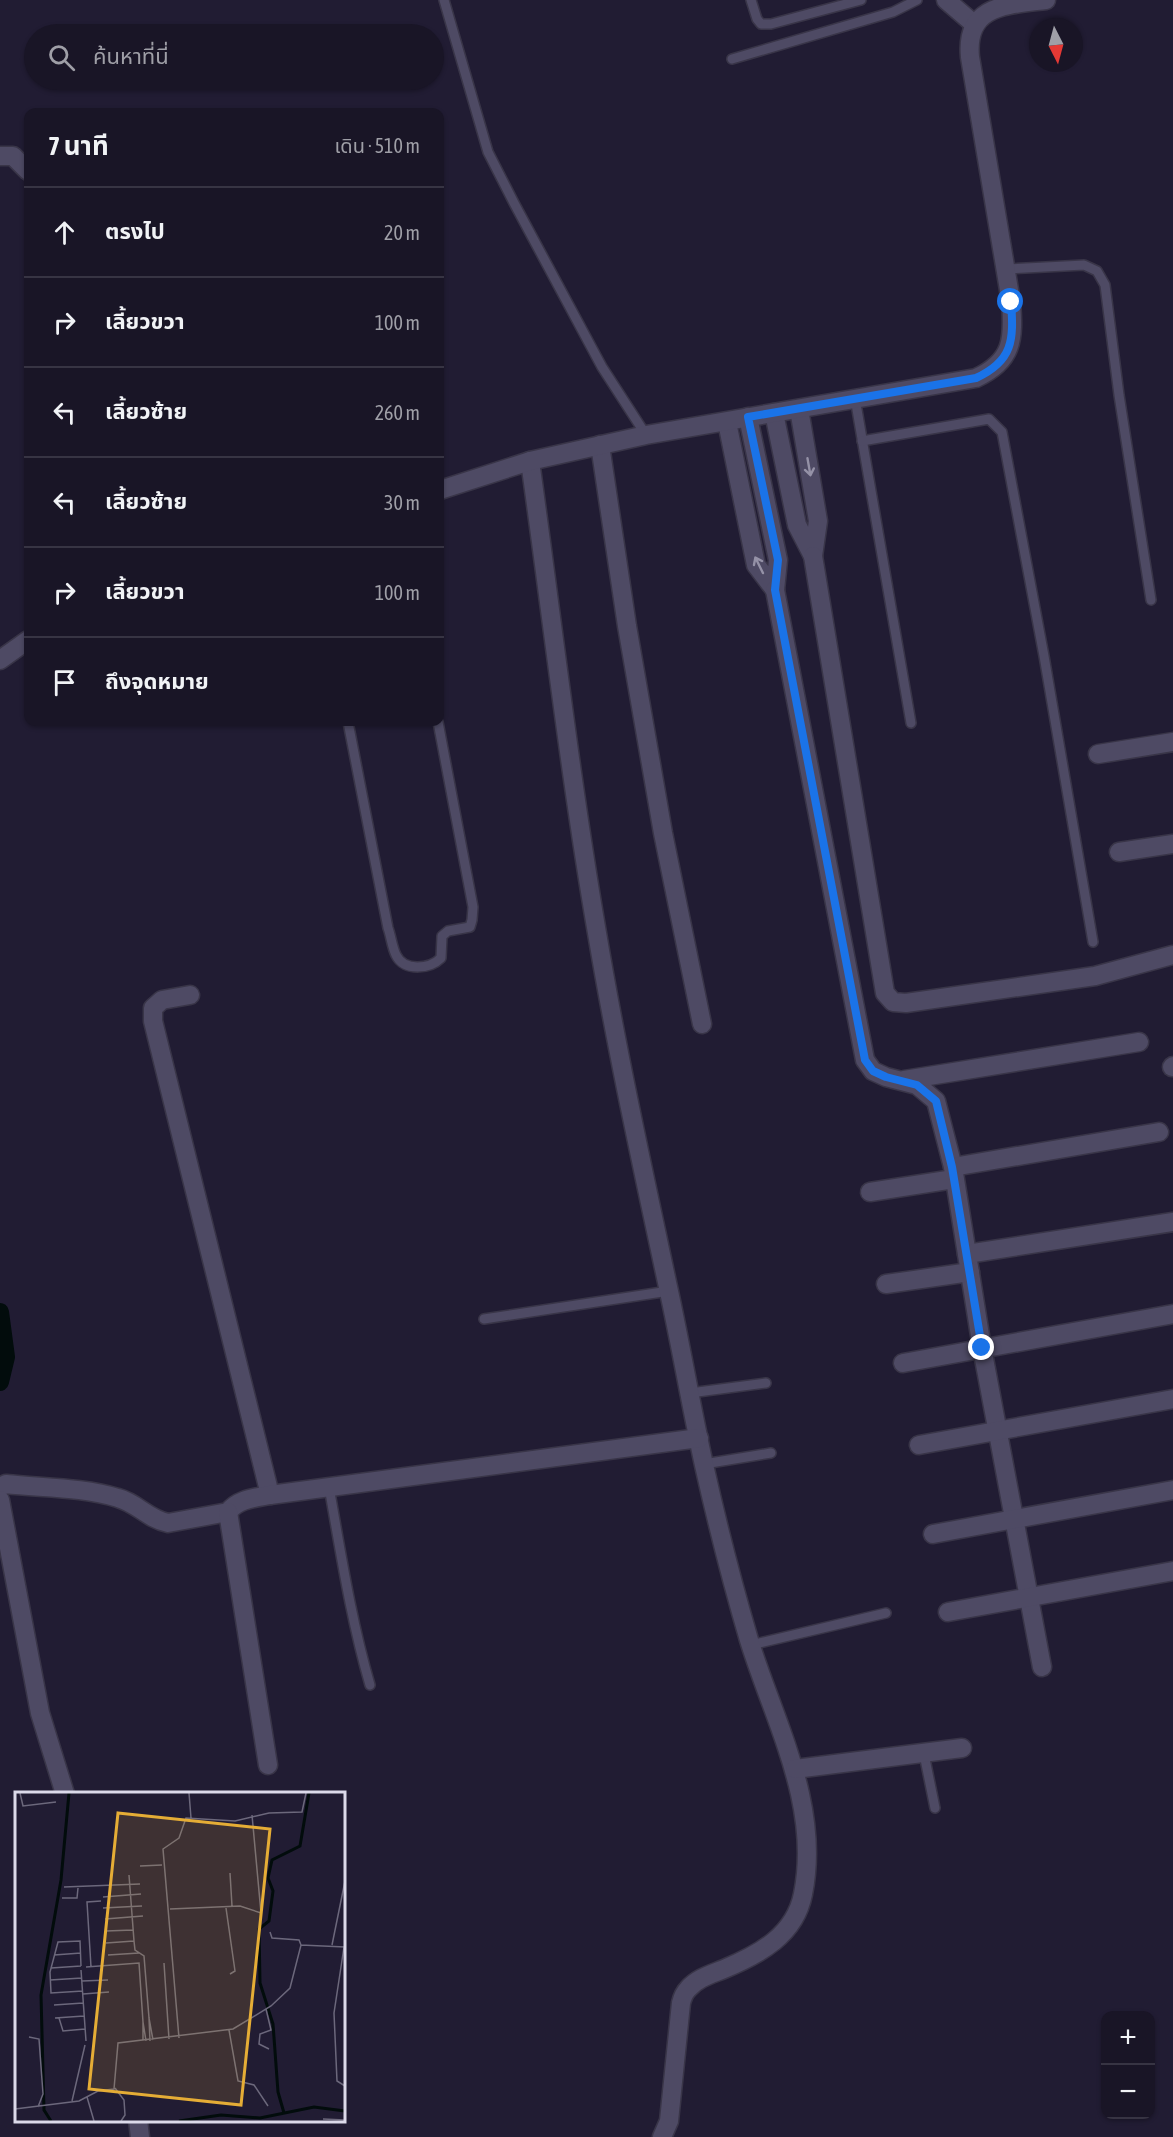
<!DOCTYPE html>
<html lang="th">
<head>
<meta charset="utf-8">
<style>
  body { margin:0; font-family:"Asap Condensed","Noto Sans Thai",sans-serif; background:#221e2e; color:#f1f3f6 }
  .controls { position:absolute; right:18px; bottom:18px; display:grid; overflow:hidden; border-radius:12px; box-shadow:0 2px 4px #0004 }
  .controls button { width:54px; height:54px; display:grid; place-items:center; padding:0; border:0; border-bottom:2px solid #373443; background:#191526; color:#f1f3f6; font:30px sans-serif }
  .compass { position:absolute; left:1029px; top:18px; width:54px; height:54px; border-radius:50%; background:#191526; box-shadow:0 2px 4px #0004; rotate:174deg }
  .stop { position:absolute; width:18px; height:18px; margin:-14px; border:4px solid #1a73e8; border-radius:50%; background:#fff }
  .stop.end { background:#1a73e8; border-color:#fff; box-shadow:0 2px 6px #0008 }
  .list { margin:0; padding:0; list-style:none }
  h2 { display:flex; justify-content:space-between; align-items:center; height:78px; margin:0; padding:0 24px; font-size:26px }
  h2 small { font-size:20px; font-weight:400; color:#9f9fa7 }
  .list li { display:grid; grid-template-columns:39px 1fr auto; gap:18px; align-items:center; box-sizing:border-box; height:90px; padding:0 24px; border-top:2px solid #373443 }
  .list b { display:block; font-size:22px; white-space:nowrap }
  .list em { font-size:20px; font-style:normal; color:#9f9fa7 }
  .icon { flex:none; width:33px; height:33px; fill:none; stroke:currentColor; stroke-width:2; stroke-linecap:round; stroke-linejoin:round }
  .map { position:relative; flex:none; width:1173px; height:2137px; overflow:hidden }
  .search { position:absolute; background:#191526; box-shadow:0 2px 4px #0004; left:24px; top:24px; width:420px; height:66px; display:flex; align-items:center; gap:15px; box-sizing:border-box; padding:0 21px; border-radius:33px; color:#9f9fa7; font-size:22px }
  .panel { position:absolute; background:#191526; box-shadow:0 2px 4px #0004; left:24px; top:108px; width:420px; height:618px; border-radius:12px }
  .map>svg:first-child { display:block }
</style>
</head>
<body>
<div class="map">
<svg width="1173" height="2137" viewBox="0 0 1173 2137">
  <rect width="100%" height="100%" fill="#211c33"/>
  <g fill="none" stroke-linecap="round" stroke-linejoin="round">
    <!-- canal -->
    <polyline stroke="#020c0c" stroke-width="18" points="0,1312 6,1357 0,1382"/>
    <!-- service casing -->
    <g stroke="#393548" stroke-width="12">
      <g id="service">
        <polyline points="444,0 488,152 514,203 602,367 646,435"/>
        <polyline points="751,0 757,19 761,24 771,24 861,0"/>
        <polyline points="732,59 893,12 917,0"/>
        <polyline points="1006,269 1084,265 1097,271 1105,285 1119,395 1151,600"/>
        <polyline points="855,398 911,723"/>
        <polyline points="862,441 989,419 1002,432 1044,656 1093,942"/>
        <path d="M348 722 388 928C391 936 392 947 396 955 404 972 430 969 441 958L442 936 448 931 470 927 472 920 473 907 438 722"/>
        <polyline points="484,1319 669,1291"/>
        <polyline points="690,1393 766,1383"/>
        <polyline points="704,1464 771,1453"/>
        <path d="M329 1487C341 1554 351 1620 370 1685"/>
        <polyline points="751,1645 886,1613"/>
        <polyline points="924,1754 935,1808"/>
      </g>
    </g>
    <!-- minor casing -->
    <g stroke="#393548" stroke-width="21">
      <g id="minor">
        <polyline points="946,0 974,24"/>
        <polyline points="0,156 13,156 28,171"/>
        <polyline points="774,413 797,525 813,556 818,521 799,409"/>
        <polyline points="727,422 756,565 775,590 778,560 748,417"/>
        <polyline points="600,445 627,626 663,833 702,1024"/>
        <path d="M530 461C552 618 570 777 597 933 617 1052 643 1170 668 1287 681 1346 691 1406 704 1465 717 1523 732 1582 749 1640 774 1721 821 1805 803 1894 795 1935 760 1954 724 1969 712 1974 697 1978 688 1989 685 1992 682 1999 681 2003L669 2121 662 2137"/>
        <polyline points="813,556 885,993 893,1002 906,1003 1095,976 1173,955"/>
        <polyline points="775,590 865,1060 873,1071 886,1077 917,1085 936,1101 953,1167 982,1348 1042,1667"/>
        <polyline points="1098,754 1173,742"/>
        <polyline points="1119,852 1173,844"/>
        <polyline points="190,995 162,1000 153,1008 153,1021 270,1495"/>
        <polyline points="1172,1067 1173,1066"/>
        <polyline points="904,1080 1139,1042"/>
        <polyline points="953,1167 1159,1132"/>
        <polyline points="870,1192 954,1179"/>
        <polyline points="967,1254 1173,1222"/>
        <polyline points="886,1284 970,1272"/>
        <polyline points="903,1363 1173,1314"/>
        <polyline points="919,1445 1173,1399"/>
        <path d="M0 1487 6 1484C42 1488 83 1487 118 1498 137 1503 148 1519 168 1523L228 1512C238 1499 254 1498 270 1495L699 1438"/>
        <polyline points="0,1500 40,1713 65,1794"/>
        <polyline points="228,1512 268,1765"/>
        <polyline points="933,1534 1173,1490"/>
        <polyline points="948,1612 1173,1571"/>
        <polyline points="795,1769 962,1748"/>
        <polyline points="138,2120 140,2137"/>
      </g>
    </g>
    <!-- tertiary casing -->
    <g stroke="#393548" stroke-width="21">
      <g id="tertiary">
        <path d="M440 490 530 461 646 435 976 378C1013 361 1014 339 1011 302L970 57C965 5 1006 5 1046 0"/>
        <polyline points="0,660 28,640"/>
      </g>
    </g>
    <!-- service -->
    <use href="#service" stroke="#4e4a64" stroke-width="9"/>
    <!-- minor -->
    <use href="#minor" stroke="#4e4a64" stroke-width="18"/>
    <!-- tertiary -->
    <use href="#tertiary" stroke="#4e4a64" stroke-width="18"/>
  </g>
  <!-- one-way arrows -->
  <defs><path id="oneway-shaft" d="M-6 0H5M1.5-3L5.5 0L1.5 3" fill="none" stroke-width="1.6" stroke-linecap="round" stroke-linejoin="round" transform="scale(1.5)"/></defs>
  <g stroke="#9592a7">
    <use href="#oneway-shaft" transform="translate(809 467) rotate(80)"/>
    <use href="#oneway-shaft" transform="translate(759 565) rotate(-116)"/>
  </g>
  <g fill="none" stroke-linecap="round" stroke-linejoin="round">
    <!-- route -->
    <path stroke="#1a73e8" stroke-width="8" d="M982 1348 952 1167 936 1101 917 1085 886 1077 873 1071 865 1060 775 590 778 560 748 417 976 378C1013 361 1014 340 1011 302"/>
  </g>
  <!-- overview -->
  <g transform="translate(15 1792)">
    <rect width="330" height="330" fill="#211c33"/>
    <path fill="none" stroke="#020c0c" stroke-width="3" d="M269 321 263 300 258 232 245 191 244 137 254 129 258 99 253 86 257 68 285 54 294 1M36 329 29 318 26 203 46 88 54 1M164 329 206 323 245 326 299 315 330 319"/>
    <path fill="none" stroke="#6c687c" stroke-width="1.5" d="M5 1 8 14 41 10M174 1 176 26M125 74 147 73M215 81 217 114M114 83 119 149 120 158 129 164 134 226M49 95 125 92M88 105 126 102M47 106H62L63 96M88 116 127 114M211 116 220 179 215 182M155 117 225 114 246 121 237 23M90 127 128 124M91 139 118 138M255 140 257 146 284 148 286 153M91 151 119 149M317 153 330 89M329 155 319 221 322 289 330 294M39 163 66 161M93 163 124 161M149 171 154 247M66 174 65 149 43 150 35 180 36 201 68 199M71 175 124 171 128 230M76 175 72 110 86 109M36 176 66 174M66 178 71 249M35 188 67 186M67 189 93 188M68 202 94 200M39 213 68 211M251 217 256 238 245 242 244 252 254 257M40 226 69 224M44 226 48 239 70 237M214 238 223 289 239 293 253 314M14 245 24 247 28 302 23 315M164 246 148 57 164 46 171 26 220 29 254 21 287 20 291 1M128 249V230L131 249M135 249 134 226 138 248M100 296 109 308 110 323 106 329M72 305 79 329M57 309 70 253M0 317 64 309 83 299 99 297 103 251 218 237 256 214 275 196 286 153 330 155M308 327 330 328"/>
    <path fill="#e5ad36" fill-opacity="0.15" stroke="#e5ad36" stroke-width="3" d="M103 21 255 37 226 313 74 297Z"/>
    <rect width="330" height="330" fill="none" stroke="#dcdaea" stroke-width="3"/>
  </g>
</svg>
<div class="controls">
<button>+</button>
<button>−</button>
</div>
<svg class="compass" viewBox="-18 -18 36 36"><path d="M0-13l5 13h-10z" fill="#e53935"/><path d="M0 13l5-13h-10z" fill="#9f9fa7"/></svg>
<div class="stop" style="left:1011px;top:302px"></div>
<div class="stop end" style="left:982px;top:1348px"></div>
<div class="search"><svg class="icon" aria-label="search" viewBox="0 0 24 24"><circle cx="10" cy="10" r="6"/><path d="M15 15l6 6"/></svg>ค้นหาที่นี่</div>
<section class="panel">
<h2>7 นาที<small>เดิน · 510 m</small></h2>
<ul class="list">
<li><svg class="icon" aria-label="ahead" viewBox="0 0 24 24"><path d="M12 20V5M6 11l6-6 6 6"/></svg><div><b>ตรงไป</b></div><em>20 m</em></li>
<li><svg class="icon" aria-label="right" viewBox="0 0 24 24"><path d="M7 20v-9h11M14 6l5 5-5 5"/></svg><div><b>เลี้ยวขวา</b></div><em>100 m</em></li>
<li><svg class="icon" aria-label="left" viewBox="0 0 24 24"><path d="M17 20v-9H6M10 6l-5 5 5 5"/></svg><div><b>เลี้ยวซ้าย</b></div><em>260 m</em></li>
<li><svg class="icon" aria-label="left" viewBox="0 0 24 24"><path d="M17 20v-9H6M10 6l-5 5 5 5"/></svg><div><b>เลี้ยวซ้าย</b></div><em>30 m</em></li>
<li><svg class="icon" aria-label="right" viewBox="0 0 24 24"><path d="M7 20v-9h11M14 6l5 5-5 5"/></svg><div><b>เลี้ยวขวา</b></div><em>100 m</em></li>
<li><svg class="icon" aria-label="arrive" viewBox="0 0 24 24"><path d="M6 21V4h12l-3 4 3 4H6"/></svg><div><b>ถึงจุดหมาย</b></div></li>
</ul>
</section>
</div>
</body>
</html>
